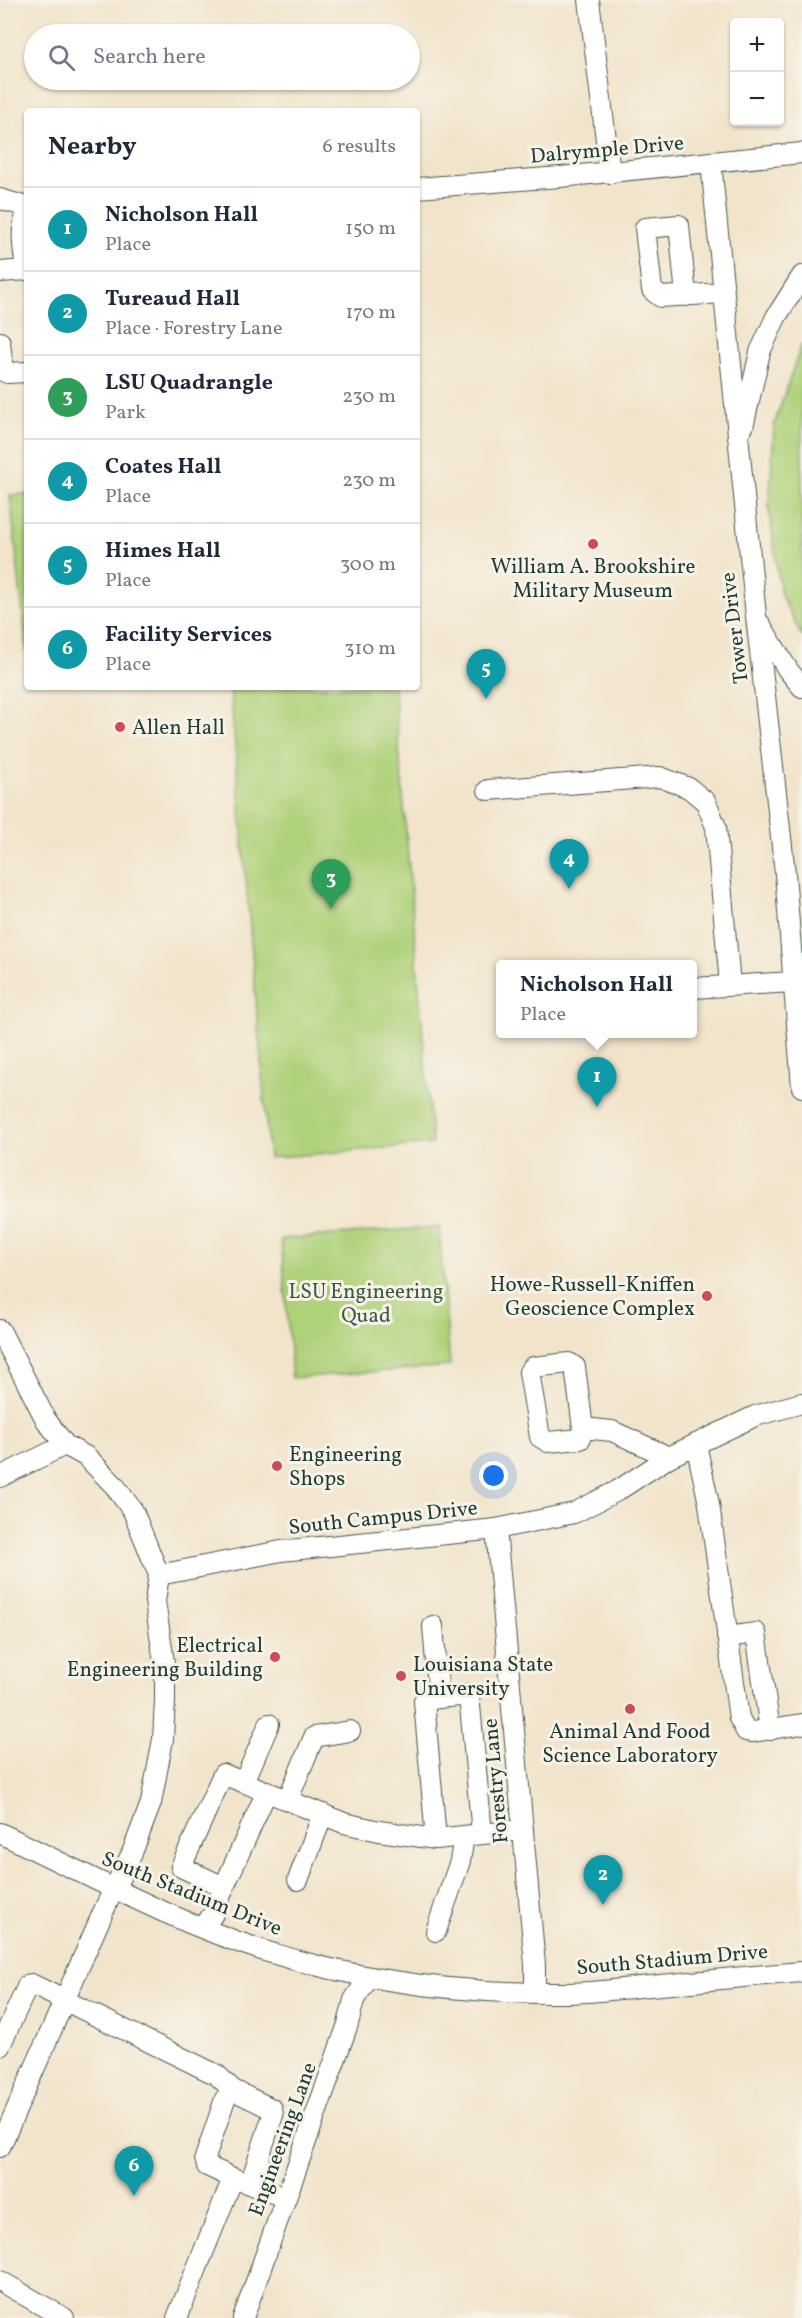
<!DOCTYPE html>
<html lang="en">
<head>
<meta charset="utf-8">
<style>
  body { margin:0; font-family:Vollkorn,serif; background:#f2f2f3; color:#1f2937 }
  .controls { position:absolute; right:18px; top:18px; display:grid; overflow:hidden; border-radius:6px; box-shadow:0 2px 4px #0004 }
  .controls button { width:54px; height:54px; display:grid; place-items:center; padding:0; border:0; border-bottom:2px solid #e0e1e3; background:#fff; color:#1f2937; font:30px sans-serif }
  .you { position:absolute; left:494px; top:1476px; width:21px; height:21px; margin:-15px; border:4px solid #fff; border-radius:50%; background:#1a73e8; box-shadow:0 0 0 9px #1a73e833 }
  .badge { display:grid; place-items:center; width:39px; height:39px; border-radius:50%; background:#db2777; color:#fff; font-size:20px; font-weight:700 }
  .pin { position:absolute; translate:-50% -50px; filter:drop-shadow(0 2px 3px #0008) }
  .pin::after { content:''; position:absolute; top:32px; width:21px; height:18px; background:inherit; clip-path:polygon(0 0,100% 0,50% 100%) }
  .popup { position:absolute; left:496px; top:960px; width:201px; height:78px; box-sizing:border-box; display:grid; place-content:center; border-radius:6px; background:#fff; filter:drop-shadow(0 2px 4px #0005); font-size:20px; white-space:nowrap; color:#747a83 }
  .popup b { font-size:22px; color:#1f2937 }
  .popup::after { content:''; position:absolute; left:50%; top:100%; margin-left:-12px; border:12px solid transparent; border-top-color:#fff }
  .list { margin:0; padding:0; list-style:none }
  h2 { display:flex; justify-content:space-between; align-items:center; height:78px; margin:0; padding:0 24px; font-size:26px }
  h2 small { font-size:20px; font-weight:400; color:#747a83 }
  .list li { display:grid; grid-template-columns:39px 1fr auto; gap:18px; align-items:center; box-sizing:border-box; height:84px; padding:0 24px; border-top:2px solid #e0e1e3 }
  .list b { display:block; font-size:22px; white-space:nowrap }
  .list p { margin:0; font-size:20px; white-space:nowrap; color:#747a83 }
  .list em { font-size:20px; font-style:normal; color:#747a83 }
  .icon { flex:none; width:33px; height:33px; fill:none; stroke:currentColor; stroke-width:2; stroke-linecap:round; stroke-linejoin:round }
  .map { position:relative; flex:none; width:802px; height:2318px; overflow:hidden }
  .search { position:absolute; background:#fff; box-shadow:0 2px 4px #0004; left:24px; top:24px; width:396px; height:66px; display:flex; align-items:center; gap:15px; box-sizing:border-box; padding:0 21px; border-radius:33px; color:#747a83; font-size:22px }
  .panel { position:absolute; background:#fff; box-shadow:0 2px 4px #0004; left:24px; top:108px; width:396px; height:582px; border-radius:6px }
  .map>svg:first-child { display:block }
</style>
</head>
<body>
<div class="map">
<svg width="802" height="2318" viewBox="0 0 802 2318">
  <rect width="100%" height="100%" fill="#f7f3e8"/>
  <filter id="ink" filterUnits="userSpaceOnUse"><feTurbulence type="fractalNoise" baseFrequency=".0167" numOctaves="2"/><feDisplacementMap in="SourceGraphic" scale="12" xChannelSelector="R" yChannelSelector="G"/><feConvolveMatrix kernelMatrix="1 2 1 2 8 2 1 2 1" color-interpolation-filters="sRGB"/></filter>
  <filter id="wash" filterUnits="userSpaceOnUse"><feTurbulence type="fractalNoise" baseFrequency=".008" numOctaves="4" result="noise"/><feDisplacementMap in="SourceGraphic" scale="24" xChannelSelector="R" yChannelSelector="G"/><feGaussianBlur stdDeviation="1.35" result="paint"/><feColorMatrix in="noise" values="0 0 0 0 0 0 0 0 0 0 0 0 0 0 0 0 0 1.4 0 .05"/><feComposite in="paint" operator="in"/></filter>
  <g filter="url(#wash)">
    <rect width="100%" height="100%" fill="#f2e4cb"/>
    <!-- green -->
    <g fill="#afd179" stroke="#678756" stroke-width="1.5">
      <polygon points="802,343 802,637 781,595 769,510 774,425"/>
      <polygon points="27,494 27,654 10,495"/>
      <polygon points="230,687 394,687 432,1144 269,1158"/>
      <polygon points="439,1227 450,1366 292,1378 281,1239"/>
    </g>
  </g>
  <g filter="url(#ink)">
    <g fill="none" stroke-linecap="round" stroke-linejoin="round">
      <!-- minor casing -->
      <g stroke="#3f564b" stroke-width="22">
        <g id="minor">
          <polyline points="589,0 610,173"/>
          <polyline points="711,163 756,616 785,873 802,1087"/>
          <polyline points="417,188 560,177 802,153"/>
          <polyline points="0,199 27,207"/>
          <path d="M26 270C24 250 19 231 27 213"/>
          <polyline points="0,272 27,270"/>
          <polyline points="686,296 679,225 645,228 652,290 661,297 723,293"/>
          <polyline points="0,342 3,371 7,373 27,372"/>
          <polyline points="743,427 760,352 776,317 802,276"/>
          <polyline points="760,624 788,670 802,687"/>
          <polyline points="488,790 660,777 689,788 706,802 716,827 730,985"/>
          <polyline points="693,988 793,982"/>
          <polyline points="0,1330 46,1420 65,1445 87,1457 114,1485 133,1511 159,1575 155,1601 165,1669 165,1700 163,1739 151,1803 132,1853 108,1901 0,2147"/>
          <polyline points="583,1428 580,1439 548,1442 540,1437 529,1372 533,1367 569,1363 575,1367 583,1428 612,1431 669,1457"/>
          <polyline points="696,1444 709,1504 739,1718 746,1731 753,1732 802,1724"/>
          <polyline points="0,1477 65,1445"/>
          <polyline points="496,1529 535,1965 535,1993"/>
          <polyline points="159,1575 281,1551 496,1529 574,1513 617,1491 669,1457 755,1416 802,1403"/>
          <polyline points="727,1637 756,1633 770,1730"/>
          <polyline points="244,1782 269,1724"/>
          <polyline points="288,1799 314,1737 350,1731"/>
          <path d="M0 1833C88 1875 175 1923 268 1952 361 1981 458 1993 554 1993 583 1994 611 1990 640 1987 694 1982 748 1976 802 1972"/>
          <polyline points="482,1834 523,1830"/>
          <polyline points="436,1839 424,1701 439,1698"/>
          <polyline points="298,1880 323,1814"/>
          <polyline points="224,1887 267,1791"/>
          <polyline points="203,1928 213,1914 224,1887 181,1867 223,1774 344,1823 379,1831 436,1839 482,1834 469,1695 439,1698 433,1626"/>
          <polyline points="436,1931 460,1861 464,1837"/>
          <polyline points="0,2046 28,1985 31,1984 217,2075 233,2090"/>
          <polyline points="250,2184 273,2115 272,2109 233,2090 225,2099 205,2158 207,2166 233,2178 286,2198"/>
          <polyline points="0,2281 64,2318"/>
          <polyline points="177,2318 233,2178"/>
          <polyline points="243,2318 348,2024 354,2000 369,1977"/>
        </g>
      </g>
      <!-- minor -->
      <use href="#minor" stroke="#fff" stroke-width="20"/>
    </g>
  </g>
  <!-- markers -->
  <g fill="#d1495b" stroke="#f7f3e8" stroke-width="2">
    <circle cx="593" cy="544" r="6"/>
    <circle cx="120" cy="727" r="6"/>
    <circle cx="707" cy="1296" r="6"/>
    <circle cx="277" cy="1466" r="6"/>
    <circle cx="275" cy="1657" r="6"/>
    <circle cx="401" cy="1676" r="6"/>
    <circle cx="630" cy="1709" r="6"/>
  </g>
  <g text-anchor="middle" stroke-width="6" stroke-linejoin="round" paint-order="stroke">
    <!-- street labels -->
    <g font-size="21" fill="#1f3d34" stroke="#f7f3e8">
      <text transform="translate(607 149) rotate(-5)" y="7">Dalrymple Drive</text>
      <text transform="translate(734 628) rotate(-97)" y="7">Tower Drive</text>
      <text transform="translate(383 1517) rotate(-6)" y="7">South Campus Drive</text>
      <text transform="translate(495 1781) rotate(-95)" y="7">Forestry Lane</text>
      <text transform="translate(192 1893) rotate(22)" y="7">South Stadium Drive</text>
      <text transform="translate(672 1959) rotate(-5)" y="7">South Stadium Drive</text>
      <text transform="translate(282 2139) rotate(-70)" y="7">Engineering Lane</text>
    </g>
    <!-- poi labels -->
    <g font-size="21" fill="#1f3d34" stroke="#f7f3e8" text-anchor="start">
      <text x="593" y="573" text-anchor="middle">William A. Brookshire<tspan x="593" dy="24">Military Museum</tspan></text>
      <text x="132" y="734">Allen Hall</text>
      <text x="695" y="1291" text-anchor="end">Howe-Russell-Kniffen<tspan x="695" dy="24">Geoscience Complex</tspan></text>
      <text x="289" y="1461">Engineering<tspan x="289" dy="24">Shops</tspan></text>
      <text x="263" y="1652" text-anchor="end">Electrical<tspan x="263" dy="24">Engineering Building</tspan></text>
      <text x="413" y="1671">Louisiana State<tspan x="413" dy="24">University</tspan></text>
      <text x="630" y="1738" text-anchor="middle">Animal And Food<tspan x="630" dy="24">Science Laboratory</tspan></text>
    </g>
    <!-- park labels -->
    <g font-size="21" fill="#3c5b42" stroke="#f7f3e8">
      <text x="366" y="1298">LSU Engineering<tspan x="366" dy="24">Quad</tspan></text>
    </g>
  </g>
</svg>
<div class="controls">
<button>+</button>
<button>−</button>
</div>
<div class="you"></div>
<div class="pin badge" style="left:597px;top:1107px;background:#0f9aa8">1</div>
<div class="popup"><b>Nicholson Hall</b>Place</div>
<div class="pin badge" style="left:603px;top:1905px;background:#0f9aa8">2</div>
<div class="pin badge" style="left:331px;top:909px;background:#2e9e5b">3</div>
<div class="pin badge" style="left:569px;top:889px;background:#0f9aa8">4</div>
<div class="pin badge" style="left:486px;top:699px;background:#0f9aa8">5</div>
<div class="pin badge" style="left:134px;top:2196px;background:#0f9aa8">6</div>
<div class="search"><svg class="icon" aria-label="search" viewBox="0 0 24 24"><circle cx="10" cy="10" r="6"/><path d="M15 15l6 6"/></svg>Search here</div>
<section class="panel">
<h2>Nearby<small>6 results</small></h2>
<ul class="list">
<li><span class="badge" style="background:#0f9aa8">1</span><div><b>Nicholson Hall</b><p>Place</p></div><em>150 m</em></li>
<li><span class="badge" style="background:#0f9aa8">2</span><div><b>Tureaud Hall</b><p>Place · Forestry Lane</p></div><em>170 m</em></li>
<li><span class="badge" style="background:#2e9e5b">3</span><div><b>LSU Quadrangle</b><p>Park</p></div><em>230 m</em></li>
<li><span class="badge" style="background:#0f9aa8">4</span><div><b>Coates Hall</b><p>Place</p></div><em>230 m</em></li>
<li><span class="badge" style="background:#0f9aa8">5</span><div><b>Himes Hall</b><p>Place</p></div><em>300 m</em></li>
<li><span class="badge" style="background:#0f9aa8">6</span><div><b>Facility Services</b><p>Place</p></div><em>310 m</em></li>
</ul>
</section>
</div>
</body>
</html>
